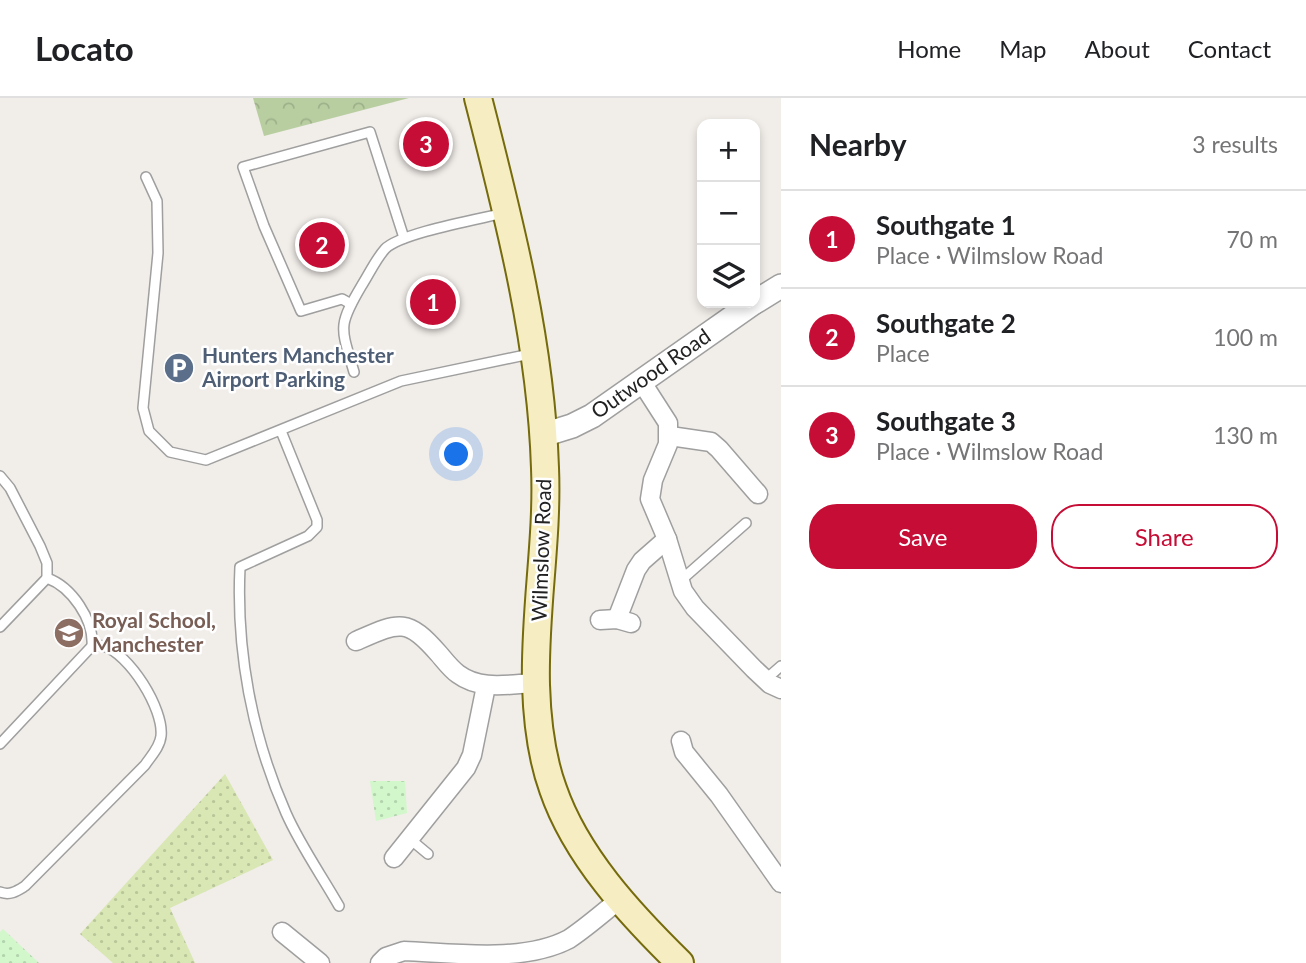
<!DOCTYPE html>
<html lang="en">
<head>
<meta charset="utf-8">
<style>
  body { margin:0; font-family:Lato,sans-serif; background:#f6f6f6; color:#202124 }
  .controls { position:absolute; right:21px; top:21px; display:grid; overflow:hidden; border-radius:14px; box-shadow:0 4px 10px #0003 }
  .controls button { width:63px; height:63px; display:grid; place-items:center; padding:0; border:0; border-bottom:2px solid #e0e0e0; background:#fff; color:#202124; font:35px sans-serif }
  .you { position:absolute; left:457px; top:357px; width:24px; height:24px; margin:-18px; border:5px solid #fff; border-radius:50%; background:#1a73e8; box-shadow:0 0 0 10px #1a73e833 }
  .badge { display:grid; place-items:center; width:46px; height:46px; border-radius:50%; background:#c60d35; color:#fff; font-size:23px; font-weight:700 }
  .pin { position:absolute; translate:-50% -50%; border:4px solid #fff; box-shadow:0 2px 7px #0006 }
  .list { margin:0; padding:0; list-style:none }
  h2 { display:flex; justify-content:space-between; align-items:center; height:91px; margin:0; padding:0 28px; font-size:30px }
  h2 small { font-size:23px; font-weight:400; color:#757577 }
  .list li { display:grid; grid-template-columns:46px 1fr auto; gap:21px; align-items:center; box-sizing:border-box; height:98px; padding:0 28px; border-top:2px solid #e0e0e0 }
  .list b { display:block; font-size:26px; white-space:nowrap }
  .list p { margin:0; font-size:23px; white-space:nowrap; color:#757577 }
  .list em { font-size:23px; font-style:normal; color:#757577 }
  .actions { display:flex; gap:14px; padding:21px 28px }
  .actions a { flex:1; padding:16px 0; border:2px solid #c60d35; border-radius:28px; text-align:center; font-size:24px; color:#c60d35 }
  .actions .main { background:#c60d35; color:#fff }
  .icon { flex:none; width:38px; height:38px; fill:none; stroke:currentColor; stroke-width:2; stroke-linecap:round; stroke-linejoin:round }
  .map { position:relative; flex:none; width:781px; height:865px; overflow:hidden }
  header { display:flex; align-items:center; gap:42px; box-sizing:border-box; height:98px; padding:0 35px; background:#fff; border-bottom:2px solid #e0e0e0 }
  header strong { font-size:33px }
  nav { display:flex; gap:38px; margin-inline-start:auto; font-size:24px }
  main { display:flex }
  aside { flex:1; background:#fff }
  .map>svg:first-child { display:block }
</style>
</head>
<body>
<header>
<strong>Locato</strong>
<nav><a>Home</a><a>Map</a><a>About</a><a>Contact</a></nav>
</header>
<main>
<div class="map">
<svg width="781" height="865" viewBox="0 0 781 865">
  <defs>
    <pattern id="forest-crowns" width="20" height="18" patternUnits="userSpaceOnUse" patternTransform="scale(1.75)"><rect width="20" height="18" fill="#b8cea1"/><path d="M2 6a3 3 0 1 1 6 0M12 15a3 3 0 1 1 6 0" fill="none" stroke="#9eb18a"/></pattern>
    <pattern id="park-dots" width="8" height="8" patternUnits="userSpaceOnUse" patternTransform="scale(1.75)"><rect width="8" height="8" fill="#d1f7cb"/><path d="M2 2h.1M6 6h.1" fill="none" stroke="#b3d3ae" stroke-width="1.8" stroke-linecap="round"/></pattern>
    <pattern id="garden-dots" width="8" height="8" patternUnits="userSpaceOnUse" patternTransform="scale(1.75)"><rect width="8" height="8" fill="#d8e7b3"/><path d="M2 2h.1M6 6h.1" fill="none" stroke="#b9c69a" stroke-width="1.8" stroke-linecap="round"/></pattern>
  </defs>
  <rect width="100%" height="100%" fill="#f1ede9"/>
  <!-- forest -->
  <polygon fill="url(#forest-crowns)" points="253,0 409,0 264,38"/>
  <!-- park -->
  <g fill="url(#park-dots)">
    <polygon points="370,683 405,683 407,715 376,723"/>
    <polygon points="3,831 39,865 0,865 0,834"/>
  </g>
  <!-- garden -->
  <polygon fill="url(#garden-dots)" points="225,676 273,762 170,810 195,865 113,865 80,836"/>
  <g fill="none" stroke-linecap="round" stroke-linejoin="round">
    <!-- service casing -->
    <g stroke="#9f9f9f" stroke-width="12">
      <g id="service">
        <polyline points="146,79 157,103 158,155 143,310 149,333 170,354 206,362 401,283 530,256"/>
        <polyline points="351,206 342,201 301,213 264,128 243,69 370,34 404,140"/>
        <path d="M354 274C341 229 337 229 362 187 369 176 376 161 385 151 400 135 480 121 504 115"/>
        <path d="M281 333 317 422V429L308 438 240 469C236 553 252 638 286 715 300 747 322 778 339 808"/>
        <path d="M0 378 10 390 40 448 47 465V480C72 489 94 522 92 548L0 646"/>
        <polyline points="679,484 746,425"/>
        <polyline points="0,529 47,480"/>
        <polyline points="765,582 781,568"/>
        <polyline points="410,741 428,756"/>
        <path d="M0 794C10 798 17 793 25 788L145 667C151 658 160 649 161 638 164 611 129 555 103 548 99 547 95 548 92 548"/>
      </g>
    </g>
    <!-- minor casing -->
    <g stroke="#9f9f9f" stroke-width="21">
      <g id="minor">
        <polyline points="641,283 668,325 668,346 653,382 650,401 667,441 683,493 695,510 754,571 770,586 781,591"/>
        <polyline points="670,338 711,344 719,351 758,396"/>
        <polyline points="617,521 636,472 642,463 667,441"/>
        <polyline points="600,522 617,521 631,525"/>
        <path d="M356 543C399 524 407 519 439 556 445 563 451 571 458 576 481 593 509 586 536 585"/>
        <polyline points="681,643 684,654 719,697 781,785"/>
        <polyline points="394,760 466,670 472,657 486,588"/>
        <polyline points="282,834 320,865"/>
        <path d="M380 865 386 859 404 853C454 855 524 865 569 841 587 829 604 814 620 801"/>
      </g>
    </g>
    <!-- tertiary casing -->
    <g stroke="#9f9f9f" stroke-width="26">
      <g id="tertiary">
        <polyline points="755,204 781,188"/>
        <polyline points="543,337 572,328 592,318 753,205"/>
      </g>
    </g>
    <!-- secondary casing -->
    <g stroke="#756a0c" stroke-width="30">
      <path id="secondary" d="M478 0C509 121 541 244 545 370 548 442 534 514 536 587 537 621 541 658 553 691 576 758 630 816 680 865"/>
    </g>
    <!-- service -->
    <use href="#service" stroke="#fff" stroke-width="9"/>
    <!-- minor -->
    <use href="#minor" stroke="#fff" stroke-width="18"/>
    <!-- tertiary -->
    <use href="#tertiary" stroke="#fff" stroke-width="23"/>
    <!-- secondary -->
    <use href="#secondary" stroke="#f6eec2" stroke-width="26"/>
  </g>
  <!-- icons -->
  <defs>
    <g id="parking-disc" transform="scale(1.575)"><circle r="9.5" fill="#5c6f8a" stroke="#fff"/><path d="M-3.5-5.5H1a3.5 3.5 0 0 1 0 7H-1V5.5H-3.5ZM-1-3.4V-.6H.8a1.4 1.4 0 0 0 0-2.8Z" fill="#fff"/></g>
    <g id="school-disc" transform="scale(1.575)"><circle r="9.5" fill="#8d6e63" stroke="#fff"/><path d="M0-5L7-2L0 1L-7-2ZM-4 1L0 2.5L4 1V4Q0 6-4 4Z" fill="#fff"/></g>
  </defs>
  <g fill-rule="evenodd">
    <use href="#parking-disc" x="179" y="270"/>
    <use href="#school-disc" x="69" y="535"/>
  </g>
  <g text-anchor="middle" stroke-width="5" stroke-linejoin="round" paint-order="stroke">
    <!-- service labels -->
    <g font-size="21" font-weight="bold" fill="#4e5e75" stroke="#fff" text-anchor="start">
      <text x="202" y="265">Hunters Manchester<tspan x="202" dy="24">Airport Parking</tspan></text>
    </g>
    <!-- street labels -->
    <g font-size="21" fill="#222" stroke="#fff">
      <text transform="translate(651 276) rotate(-35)" y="7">Outwood Road</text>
      <text transform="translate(542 452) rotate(-88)" y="7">Wilmslow Road</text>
    </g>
    <!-- education labels -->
    <g font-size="21" font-weight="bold" fill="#785e54" stroke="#fff" text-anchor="start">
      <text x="92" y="530">Royal School,<tspan x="92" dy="24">Manchester</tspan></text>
    </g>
  </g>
</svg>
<div class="controls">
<button>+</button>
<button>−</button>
<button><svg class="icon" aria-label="layers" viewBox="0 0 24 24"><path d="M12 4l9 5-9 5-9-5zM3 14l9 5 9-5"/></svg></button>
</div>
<div class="you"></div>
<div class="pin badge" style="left:433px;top:204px">1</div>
<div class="pin badge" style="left:322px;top:147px">2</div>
<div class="pin badge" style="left:426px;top:46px">3</div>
</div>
<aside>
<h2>Nearby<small>3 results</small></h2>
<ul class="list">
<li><span class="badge">1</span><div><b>Southgate 1</b><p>Place · Wilmslow Road</p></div><em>70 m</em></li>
<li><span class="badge">2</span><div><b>Southgate 2</b><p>Place</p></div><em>100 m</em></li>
<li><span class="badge">3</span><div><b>Southgate 3</b><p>Place · Wilmslow Road</p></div><em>130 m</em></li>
</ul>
<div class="actions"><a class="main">Save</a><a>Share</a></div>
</aside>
</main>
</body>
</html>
